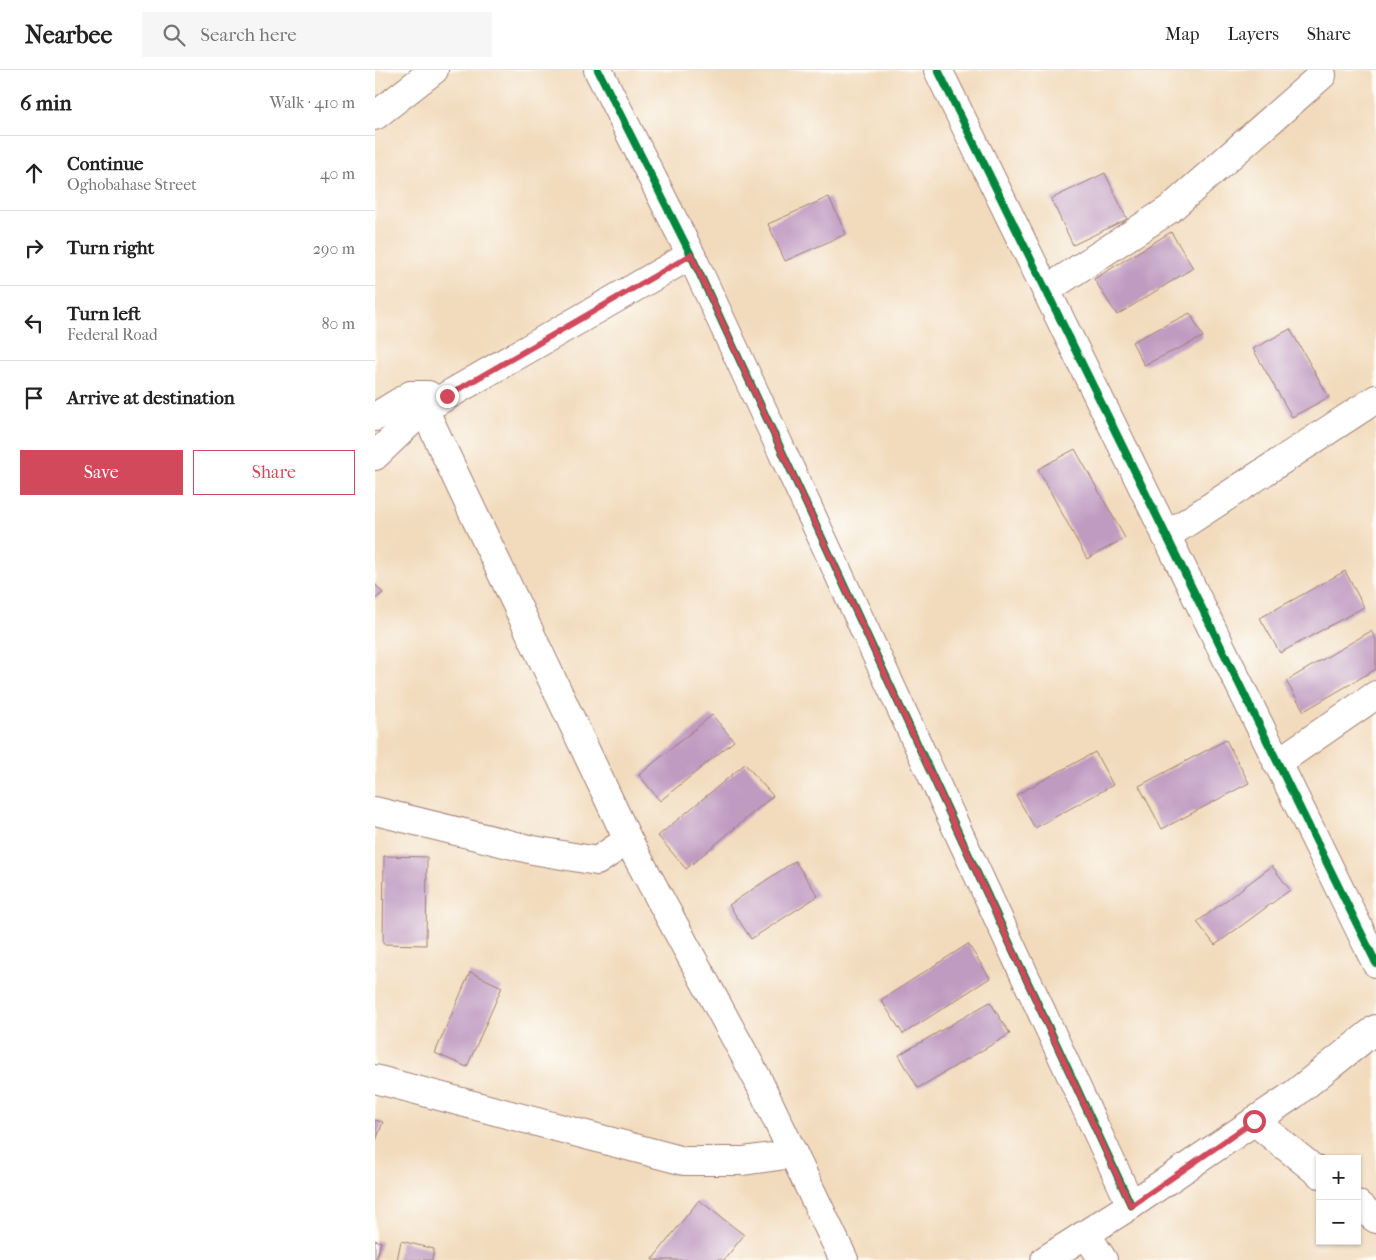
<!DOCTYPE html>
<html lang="en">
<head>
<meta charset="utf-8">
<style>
  body { margin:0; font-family:"IM FELL French Canon",serif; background:#f6f6f6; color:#222 }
  .controls { position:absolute; right:15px; bottom:15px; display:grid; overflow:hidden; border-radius:0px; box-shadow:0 1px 4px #0004 }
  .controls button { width:45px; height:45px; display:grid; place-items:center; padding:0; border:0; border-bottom:1px solid #e0e0e0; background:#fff; color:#222; font:25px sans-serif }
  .stop { position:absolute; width:15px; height:15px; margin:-11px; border:4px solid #d1495b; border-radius:50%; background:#fff }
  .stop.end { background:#d1495b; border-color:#fff; box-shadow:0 1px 5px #0008 }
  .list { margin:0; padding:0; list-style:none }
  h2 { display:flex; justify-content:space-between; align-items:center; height:65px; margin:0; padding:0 20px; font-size:21px }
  h2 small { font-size:16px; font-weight:400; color:#767676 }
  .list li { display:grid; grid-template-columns:32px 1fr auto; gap:15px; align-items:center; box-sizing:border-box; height:75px; padding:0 20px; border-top:1px solid #e0e0e0 }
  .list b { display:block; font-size:19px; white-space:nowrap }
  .list p { margin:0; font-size:16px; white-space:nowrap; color:#767676 }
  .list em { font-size:16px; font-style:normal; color:#767676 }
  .actions { display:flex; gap:10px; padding:15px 20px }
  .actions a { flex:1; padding:11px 0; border:1px solid #d1495b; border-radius:0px; text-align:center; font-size:18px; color:#d1495b }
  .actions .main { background:#d1495b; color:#fff }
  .icon { flex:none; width:28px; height:28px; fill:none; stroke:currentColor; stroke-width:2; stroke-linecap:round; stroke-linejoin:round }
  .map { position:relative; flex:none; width:1001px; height:1190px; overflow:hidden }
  header { display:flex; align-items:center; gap:30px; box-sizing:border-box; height:70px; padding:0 25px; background:#fff; border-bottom:1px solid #e0e0e0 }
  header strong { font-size:24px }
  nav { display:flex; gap:28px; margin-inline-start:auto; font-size:18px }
  .search { width:350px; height:45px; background:#f6f6f6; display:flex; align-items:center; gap:12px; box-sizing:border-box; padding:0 18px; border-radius:0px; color:#767676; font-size:19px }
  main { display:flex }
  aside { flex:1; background:#fff }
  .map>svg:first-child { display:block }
</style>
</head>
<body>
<header>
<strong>Nearbee</strong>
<div class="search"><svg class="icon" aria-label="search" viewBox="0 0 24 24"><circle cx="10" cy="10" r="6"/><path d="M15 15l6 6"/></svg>Search here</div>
<nav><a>Map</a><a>Layers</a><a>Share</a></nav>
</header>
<main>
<aside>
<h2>6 min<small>Walk · 410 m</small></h2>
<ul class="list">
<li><svg class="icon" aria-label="ahead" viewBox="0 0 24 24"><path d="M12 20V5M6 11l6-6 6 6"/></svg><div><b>Continue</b><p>Oghobahase Street</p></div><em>40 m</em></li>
<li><svg class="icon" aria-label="right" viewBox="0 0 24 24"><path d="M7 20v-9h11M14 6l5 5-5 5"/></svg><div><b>Turn right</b></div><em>290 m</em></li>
<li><svg class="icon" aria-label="left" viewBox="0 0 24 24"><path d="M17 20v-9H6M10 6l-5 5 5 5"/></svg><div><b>Turn left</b><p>Federal Road</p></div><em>80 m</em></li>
<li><svg class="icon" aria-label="arrive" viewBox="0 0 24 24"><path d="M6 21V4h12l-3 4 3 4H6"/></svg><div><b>Arrive at destination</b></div></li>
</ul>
<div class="actions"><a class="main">Save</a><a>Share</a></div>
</aside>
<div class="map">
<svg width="1001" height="1190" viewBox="0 0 1001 1190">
  <rect width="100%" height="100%" fill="#fdfcf7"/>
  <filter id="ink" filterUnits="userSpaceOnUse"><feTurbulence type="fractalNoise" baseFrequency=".02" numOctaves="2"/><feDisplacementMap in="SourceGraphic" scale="10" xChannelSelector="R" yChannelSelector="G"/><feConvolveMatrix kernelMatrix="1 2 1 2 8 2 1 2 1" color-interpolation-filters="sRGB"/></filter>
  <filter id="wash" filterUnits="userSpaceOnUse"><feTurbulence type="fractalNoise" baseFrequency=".0096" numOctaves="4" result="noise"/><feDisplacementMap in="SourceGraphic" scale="20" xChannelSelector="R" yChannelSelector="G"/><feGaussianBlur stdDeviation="1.12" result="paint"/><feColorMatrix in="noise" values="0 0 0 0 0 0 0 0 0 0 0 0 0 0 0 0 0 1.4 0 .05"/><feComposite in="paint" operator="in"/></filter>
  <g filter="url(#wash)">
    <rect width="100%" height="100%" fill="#f2dbbd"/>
    <g id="blocks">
      <!-- building -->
      <g fill="#bf9ac1">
        <polygon points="730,103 752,149 698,175 676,129"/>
        <polygon points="454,127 471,164 410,191 393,154"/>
        <polygon points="796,162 818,198 742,245 719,209"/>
        <polygon points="815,243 828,267 769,295 757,272"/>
        <polygon points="915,259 954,327 917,347 878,279"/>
        <polygon points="700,379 750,468 712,489 663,399"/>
        <polygon points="970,501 989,537 905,583 885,548"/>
        <polygon points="0,514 8,523 0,529"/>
        <polygon points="996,561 1001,570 1001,599 929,641 911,611"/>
        <polygon points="337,645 359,671 285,731 264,705"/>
        <polygon points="851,670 874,713 787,759 764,716"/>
        <polygon points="720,682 738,715 660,758 641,725"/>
        <polygon points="370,694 398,726 311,799 283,766"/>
        <polygon points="9,786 52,787 51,875 8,874"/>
        <polygon points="420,791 443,826 376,869 354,835"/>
        <polygon points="897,796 915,820 840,875 822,852"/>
        <polygon points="593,874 615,908 528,964 506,930"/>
        <polygon points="95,902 127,917 92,997 60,983"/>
        <polygon points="615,932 635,964 543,1018 524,985"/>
        <polygon points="0,1050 8,1052 0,1073"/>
        <polygon points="324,1130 369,1165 349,1190 277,1190"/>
        <polygon points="0,1170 6,1172 1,1190 0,1190"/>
        <polygon points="26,1171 59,1179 57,1190 22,1190"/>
      </g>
    </g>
  </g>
  <g filter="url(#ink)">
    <use href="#blocks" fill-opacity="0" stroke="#9e7d74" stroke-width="1"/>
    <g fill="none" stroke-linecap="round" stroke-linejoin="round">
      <!-- minor casing -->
      <g stroke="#9e7d74" stroke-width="30">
        <g id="minor">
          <polyline points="223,0 316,185 756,1135"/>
          <polyline points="563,0 1001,893"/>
          <polyline points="0,46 59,0"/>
          <polyline points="671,220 795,139 947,5"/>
          <polyline points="36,325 49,339 253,770 382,1008 469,1190"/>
          <polyline points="0,347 36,325 53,325"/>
          <polyline points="0,386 49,339 316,185"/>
          <polyline points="791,466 1001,329"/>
          <polyline points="902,693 1001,625"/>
          <polyline points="0,741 158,780 222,791 253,770"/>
          <polyline points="0,1009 309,1091 368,1091 418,1084"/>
          <polyline points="879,1051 945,1104"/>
          <polyline points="982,1134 1001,1149"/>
          <polyline points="712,1165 728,1190"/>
          <polyline points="670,1190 756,1135 918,1025 1001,959"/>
        </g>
      </g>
      <!-- minor -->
      <use href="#minor" stroke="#fff" stroke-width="28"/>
      <!-- cycleway casing -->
      <g stroke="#fdfcf7" stroke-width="11">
        <g id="cycleway">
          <polyline points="223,0 316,185 756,1135"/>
          <polyline points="563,0 1001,893"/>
        </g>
      </g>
      <!-- cycleway -->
      <use href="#cycleway" stroke="#00873e" stroke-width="8"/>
    </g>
  </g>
  <g fill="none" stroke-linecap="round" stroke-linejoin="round" filter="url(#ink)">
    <!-- route -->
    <polyline stroke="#d1495b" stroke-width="6" points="72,326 316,185 756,1136 879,1051"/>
  </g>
</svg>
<div class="controls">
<button>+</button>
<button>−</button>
</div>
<div class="stop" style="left:879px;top:1051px"></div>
<div class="stop end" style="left:72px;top:326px"></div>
</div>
</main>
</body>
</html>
